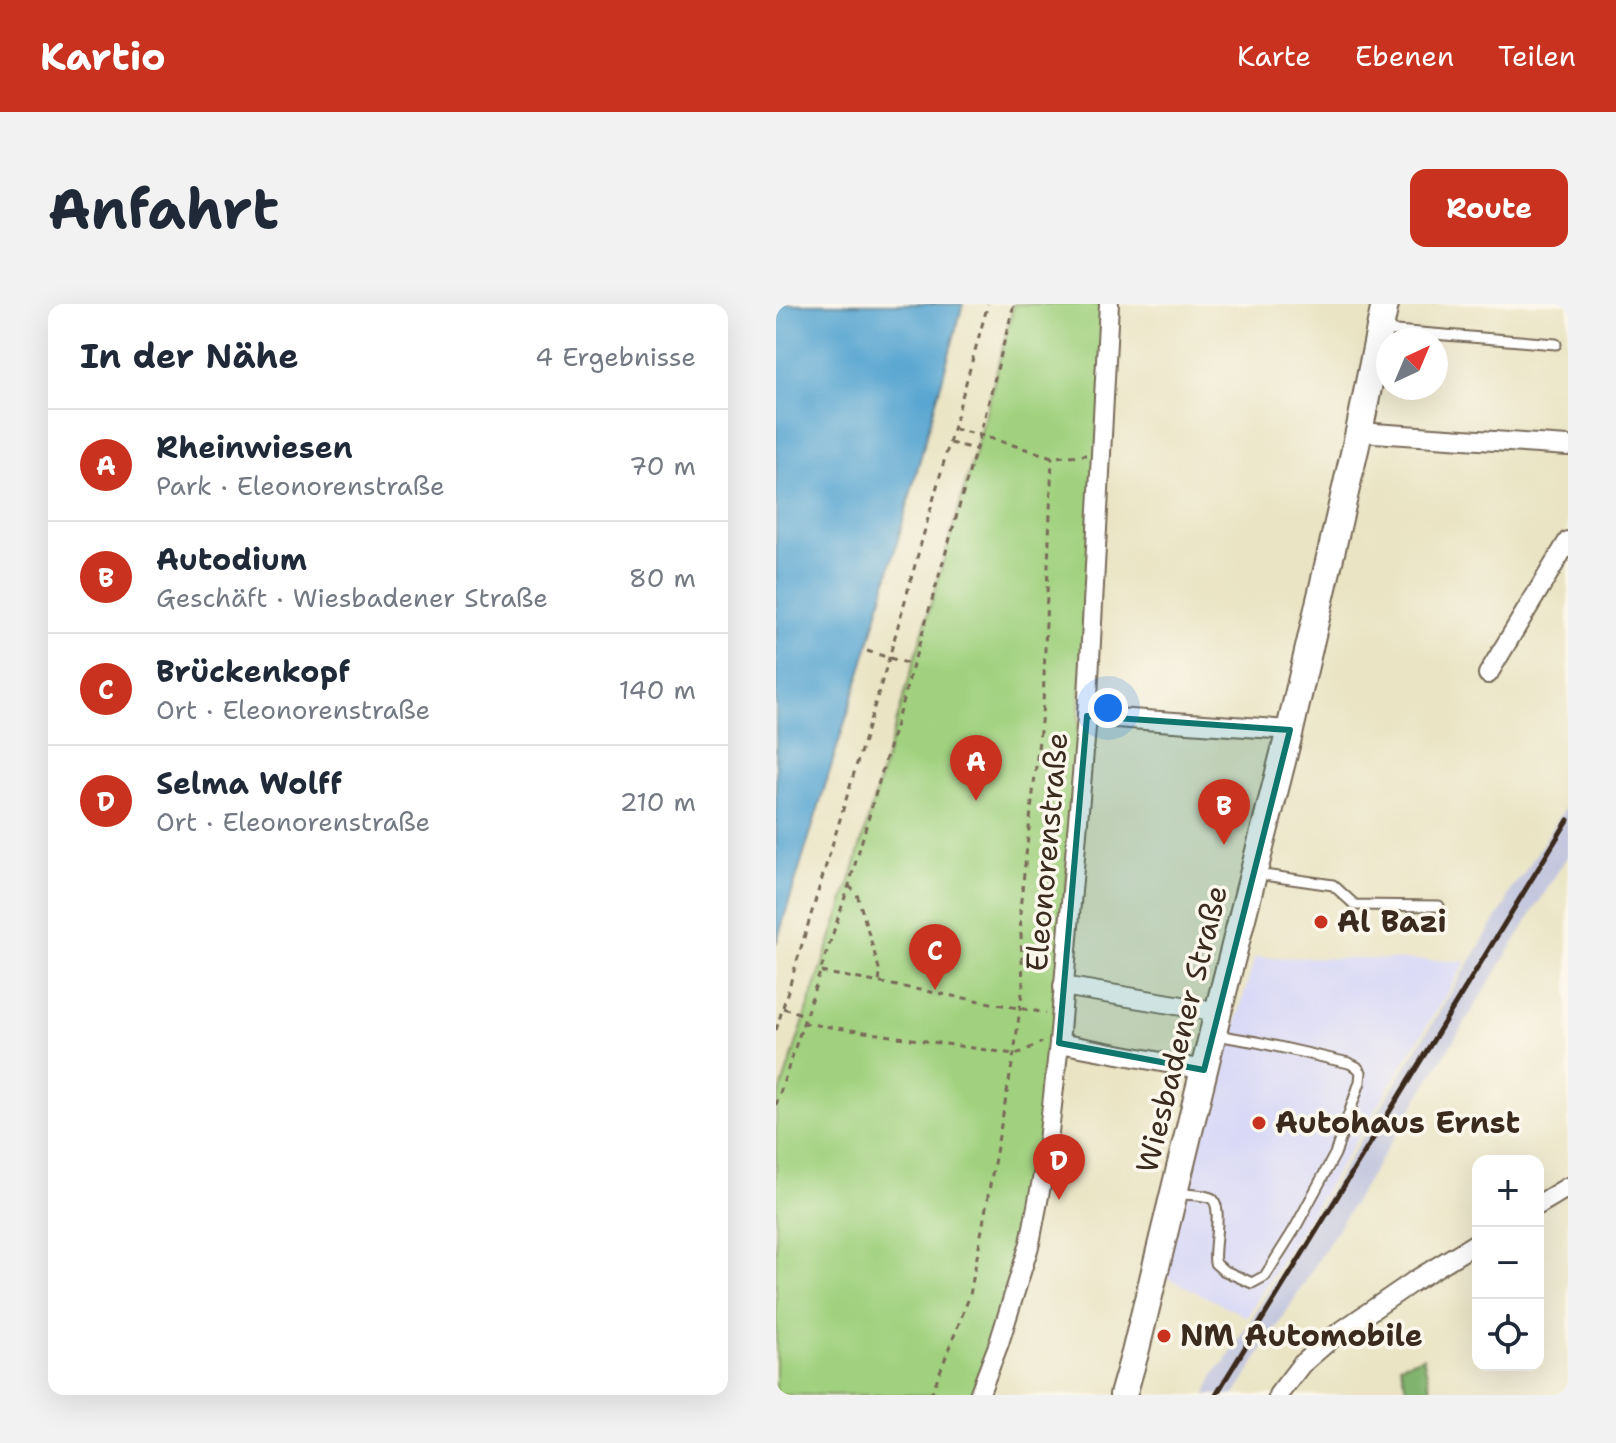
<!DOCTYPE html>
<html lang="de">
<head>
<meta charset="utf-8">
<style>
  body { margin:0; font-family:"Shantell Sans",sans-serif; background:#f2f2f3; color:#1f2937 }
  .controls { position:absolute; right:24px; bottom:24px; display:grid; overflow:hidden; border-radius:16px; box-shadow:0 8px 32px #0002 }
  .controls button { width:72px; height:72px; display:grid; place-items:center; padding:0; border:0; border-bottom:2px solid #e0e1e3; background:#fff; color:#1f2937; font:40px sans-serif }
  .compass { position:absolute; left:600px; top:24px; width:72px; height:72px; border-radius:50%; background:#fff; box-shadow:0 8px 32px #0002; rotate:44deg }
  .you { position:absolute; left:332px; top:404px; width:28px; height:28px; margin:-20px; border:6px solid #fff; border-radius:50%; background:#1a73e8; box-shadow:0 0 0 12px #1a73e833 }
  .badge { display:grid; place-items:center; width:52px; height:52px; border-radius:50%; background:#c8321e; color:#fff; font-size:26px; font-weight:700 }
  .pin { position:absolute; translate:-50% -66px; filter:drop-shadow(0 2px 4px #0008) }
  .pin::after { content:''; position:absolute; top:42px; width:28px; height:24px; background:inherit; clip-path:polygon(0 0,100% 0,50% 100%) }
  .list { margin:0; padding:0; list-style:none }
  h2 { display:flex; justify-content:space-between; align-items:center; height:104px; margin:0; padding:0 32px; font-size:34px }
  h2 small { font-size:26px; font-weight:400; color:#747a83 }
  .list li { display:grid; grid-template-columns:52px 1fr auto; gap:24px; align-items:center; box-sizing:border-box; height:112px; padding:0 32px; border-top:2px solid #e0e1e3 }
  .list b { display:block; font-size:30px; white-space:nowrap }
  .list p { margin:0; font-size:26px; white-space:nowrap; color:#747a83 }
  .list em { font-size:26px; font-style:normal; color:#747a83 }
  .icon { flex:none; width:44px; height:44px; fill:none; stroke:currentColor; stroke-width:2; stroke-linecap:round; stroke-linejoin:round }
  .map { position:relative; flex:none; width:792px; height:1091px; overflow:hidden; border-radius:16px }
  header { display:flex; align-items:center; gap:48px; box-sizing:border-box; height:112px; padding:0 40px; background:#c8321e; color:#fff }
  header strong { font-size:38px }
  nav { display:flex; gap:44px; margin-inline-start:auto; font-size:28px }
  .intro { display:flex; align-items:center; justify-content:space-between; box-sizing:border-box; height:192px; padding:0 48px }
  h1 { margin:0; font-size:56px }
  .button { padding:20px 36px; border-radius:16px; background:#c8321e; color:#fff; font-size:28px; font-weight:700 }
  main { display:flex; gap:48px; padding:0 48px }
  aside { flex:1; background:#fff; border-radius:16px; box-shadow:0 8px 32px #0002 }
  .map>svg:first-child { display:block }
</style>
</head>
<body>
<header>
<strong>Kartio</strong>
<nav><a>Karte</a><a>Ebenen</a><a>Teilen</a></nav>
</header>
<div class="intro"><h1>Anfahrt</h1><a class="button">Route</a></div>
<main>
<aside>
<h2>In der Nähe<small>4 Ergebnisse</small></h2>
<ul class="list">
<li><span class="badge">A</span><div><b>Rheinwiesen</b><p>Park · Eleonorenstraße</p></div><em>70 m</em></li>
<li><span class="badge">B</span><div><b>Autodium</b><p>Geschäft · Wiesbadener Straße</p></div><em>80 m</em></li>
<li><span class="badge">C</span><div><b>Brückenkopf</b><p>Ort · Eleonorenstraße</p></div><em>140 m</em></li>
<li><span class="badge">D</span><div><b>Selma Wolff</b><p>Ort · Eleonorenstraße</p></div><em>210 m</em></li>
</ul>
</aside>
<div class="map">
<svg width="792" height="1091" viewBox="0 0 792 1091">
  <rect width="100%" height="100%" fill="#fbf7ec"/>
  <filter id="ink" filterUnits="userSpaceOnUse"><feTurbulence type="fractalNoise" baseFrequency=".0125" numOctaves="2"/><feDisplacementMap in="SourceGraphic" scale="16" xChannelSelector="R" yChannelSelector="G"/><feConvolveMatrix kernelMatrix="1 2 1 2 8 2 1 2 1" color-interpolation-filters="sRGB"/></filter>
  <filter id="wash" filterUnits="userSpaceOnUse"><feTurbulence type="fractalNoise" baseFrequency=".006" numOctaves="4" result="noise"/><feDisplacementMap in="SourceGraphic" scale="32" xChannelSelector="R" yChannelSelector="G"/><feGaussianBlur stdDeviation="1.8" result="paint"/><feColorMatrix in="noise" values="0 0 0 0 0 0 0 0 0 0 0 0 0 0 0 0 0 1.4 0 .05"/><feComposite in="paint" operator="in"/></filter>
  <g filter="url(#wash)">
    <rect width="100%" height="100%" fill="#eae4c4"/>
    <!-- built -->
    <polygon fill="#d7d7f8" points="479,653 691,657 471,1013 386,971"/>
    <!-- industrial -->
    <polygon fill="#bfc2dd" points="792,499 792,551 459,1091 430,1091 436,1075 443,1063 448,1060 730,599 732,591 739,580 747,571"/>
    <!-- green -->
    <polygon fill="#a1d17f" stroke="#6e7e4e" stroke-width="2" points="238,0 333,0 270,855 203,1091 0,1091 0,801 73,581 204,131"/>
    <!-- forest -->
    <polygon fill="#80b36e" stroke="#5e6e46" stroke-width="2" points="647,1053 656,1091 632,1091 624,1061"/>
    <!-- water -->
    <polygon fill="#58a6d1" stroke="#4a6878" stroke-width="2" points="0,0 187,0 91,347 0,640"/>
  </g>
  <g filter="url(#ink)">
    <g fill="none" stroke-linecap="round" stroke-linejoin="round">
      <!-- lane casing -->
      <g stroke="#786b58" stroke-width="13">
        <g id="lane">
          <polyline points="607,26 780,40"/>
          <polyline points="481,570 557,581 579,601 663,602"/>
          <path d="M402 889C411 891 426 890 435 894 448 901 436 945 439 959L447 966 476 979 489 972 518 926 559 850 584 778 585 768 581 763 573 759 481 738 440 731"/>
        </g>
      </g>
      <!-- street casing -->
      <g stroke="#786b58" stroke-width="22">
        <g id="street">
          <polyline points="583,128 792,142"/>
          <polyline points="712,370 792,237"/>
          <polyline points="311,412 514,426"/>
          <polyline points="287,682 442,708"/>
          <polyline points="283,739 428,766"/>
          <polyline points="762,901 792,883"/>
          <polyline points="203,1091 223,1039 254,939 270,855 283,739 311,412 333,0"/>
          <polyline points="502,1091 525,1061 561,1030 638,977 702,938"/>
        </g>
      </g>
      <!-- secondary casing -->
      <g stroke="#786b58" stroke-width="30">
        <polyline id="secondary" points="347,1091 359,1049 442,708 514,426 583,128 609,0"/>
      </g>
      <!-- path -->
      <g stroke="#786b58" stroke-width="3" stroke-dasharray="6 6" stroke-linecap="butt">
        <polyline points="178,125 204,131 276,153 310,151"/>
        <polyline points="174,139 199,145"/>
        <polyline points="91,347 137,361"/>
        <polyline points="73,582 81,590 104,668 103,680"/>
        <polyline points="45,668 270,709"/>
        <polyline points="7,704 29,711"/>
        <polyline points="27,719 238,750 246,748 266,738"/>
        <polyline points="0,726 113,354 212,0"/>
        <polyline points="0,801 73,581 204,131 238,0"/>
        <polyline points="155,1091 194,991 238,750 247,681 244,605 267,400 276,153"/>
      </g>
      <!-- lane -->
      <use href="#lane" stroke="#fff" stroke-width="9"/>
      <!-- street -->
      <use href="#street" stroke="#fff" stroke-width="18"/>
      <!-- secondary -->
      <use href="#secondary" stroke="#fff" stroke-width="26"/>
      <!-- rail -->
      <polyline stroke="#3b2a1e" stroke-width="5" points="440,1091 792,516"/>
    </g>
  </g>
  <!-- marked area -->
  <path fill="#0f766e" fill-opacity="0.2" stroke="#0f766e" stroke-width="6" stroke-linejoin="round" d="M311 412 514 426 428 766 283 739Z"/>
  <!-- markers -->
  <g fill="#c8321e" stroke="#fbf7ec" stroke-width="3">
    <circle cx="545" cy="618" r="8"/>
    <circle cx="483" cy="819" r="8"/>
    <circle cx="388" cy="1032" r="8"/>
  </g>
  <g text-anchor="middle" stroke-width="7" stroke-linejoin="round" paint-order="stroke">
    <!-- street labels -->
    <g font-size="30" fill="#3b2a1e" stroke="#fbf7ec">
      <text transform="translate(271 548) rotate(-85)" y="10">Eleonorenstraße</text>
      <text transform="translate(406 725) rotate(-76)" y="10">Wiesbadener Straße</text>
    </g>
    <!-- poi labels -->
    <g font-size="30" font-weight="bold" fill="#3b2a1e" stroke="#fbf7ec" text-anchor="start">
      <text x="561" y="628">Al Bazi</text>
      <text x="499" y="829">Autohaus Ernst</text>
      <text x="404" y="1042">NM Automobile</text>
    </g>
  </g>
</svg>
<div class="controls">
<button>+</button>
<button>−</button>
<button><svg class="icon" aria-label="locate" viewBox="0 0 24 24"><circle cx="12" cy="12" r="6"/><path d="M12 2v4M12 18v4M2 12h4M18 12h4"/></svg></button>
</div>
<svg class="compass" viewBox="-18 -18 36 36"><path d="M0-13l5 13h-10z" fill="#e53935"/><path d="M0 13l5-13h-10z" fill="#747a83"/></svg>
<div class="you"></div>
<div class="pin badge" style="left:200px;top:497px">A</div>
<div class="pin badge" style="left:448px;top:541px">B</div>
<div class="pin badge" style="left:159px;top:686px">C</div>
<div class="pin badge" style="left:283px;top:896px">D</div>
</div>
</main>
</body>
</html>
